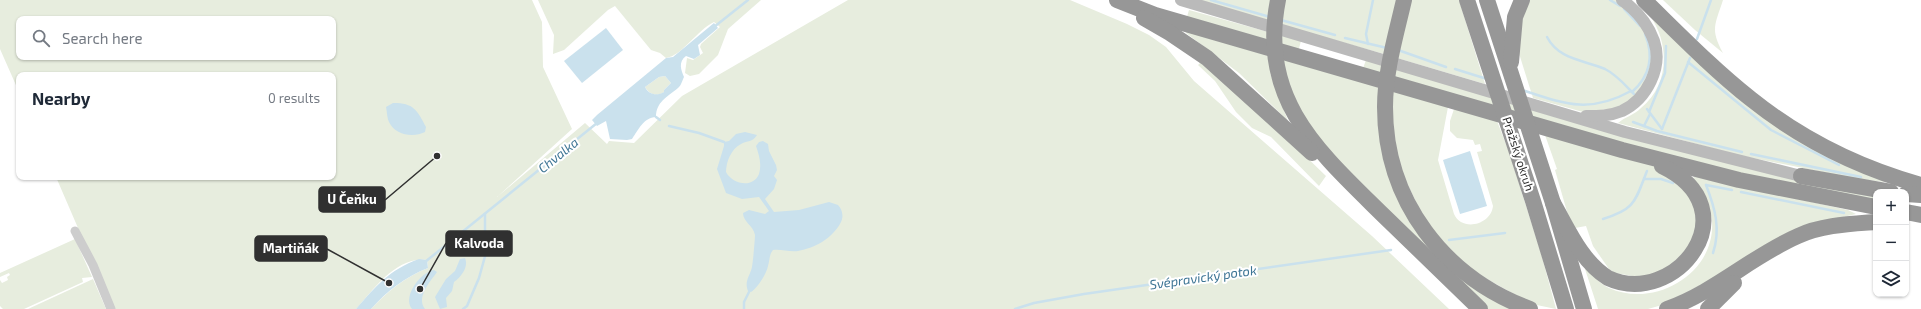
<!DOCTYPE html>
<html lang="en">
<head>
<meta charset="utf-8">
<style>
  body { margin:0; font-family:"Exo 2",sans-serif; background:#f6f6f7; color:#1f2937 }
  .controls { position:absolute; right:12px; bottom:12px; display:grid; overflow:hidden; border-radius:8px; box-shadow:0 1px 3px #0004 }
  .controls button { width:36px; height:36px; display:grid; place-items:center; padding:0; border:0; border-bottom:1px solid #e0e1e3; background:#fff; color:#1f2937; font:20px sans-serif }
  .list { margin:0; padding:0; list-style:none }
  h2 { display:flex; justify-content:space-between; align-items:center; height:52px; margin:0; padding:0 16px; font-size:17px }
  h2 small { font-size:13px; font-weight:400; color:#747a83 }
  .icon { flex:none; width:22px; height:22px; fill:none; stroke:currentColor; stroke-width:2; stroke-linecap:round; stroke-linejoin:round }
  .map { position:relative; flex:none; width:1921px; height:309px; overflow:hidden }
  .search { position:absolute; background:#fff; box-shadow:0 1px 3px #0004; left:16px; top:16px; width:320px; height:44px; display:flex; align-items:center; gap:10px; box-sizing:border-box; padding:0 14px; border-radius:8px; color:#747a83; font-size:15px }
  .panel { position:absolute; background:#fff; box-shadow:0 1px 3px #0004; left:16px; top:72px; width:320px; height:108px; border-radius:8px }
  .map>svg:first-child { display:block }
</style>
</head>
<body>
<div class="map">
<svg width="1921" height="309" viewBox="0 0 1921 309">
  <rect width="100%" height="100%" fill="#fff"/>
  <!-- green -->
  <g fill="#e7edde" fill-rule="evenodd">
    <path d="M0 0H532L542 22 543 67 572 129 497 197 585 123 607 144 609 141 634 143 682 96 848 0H1070L1127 24 1149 35 1166 47 1194 81 1372 236 1449 309H371C388 291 405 277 428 268L427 260C396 256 374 289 356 309H113L56 177H333V75H19V92L0 49ZM19 19H333V57H19Z"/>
    <path d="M538 0H761L728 29 718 55 699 74 690 76 685 73 687 58 693 60 703 53 700 47 701 44 720 27 714 22C697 30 682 56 666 58L660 53 651 50 615 6 608 10 564 50 553 54 554 35Z"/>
    <polygon points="1193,0 1398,0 1384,54"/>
    <polygon points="1409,0 1459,0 1485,84 1397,58"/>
    <polygon points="1527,0 1616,0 1622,4 1647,34 1652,62 1640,93 1618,108 1583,112 1533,98 1516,44"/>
    <path d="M1663 0H1723C1715 25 1710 29 1723 53L1695 30Z"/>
    <polygon points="1189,10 1301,41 1298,52 1186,20"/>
    <path d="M1651 17 1706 67 1892 183 1853 178 1738 155 1618 123C1625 117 1634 115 1641 108 1669 85 1670 46 1651 17Z"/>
    <polygon points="1186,31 1379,86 1404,205 1515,309 1487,309 1326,150 1270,73 1288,121 1239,73 1186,33"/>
    <polygon points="1366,60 1876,193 1876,204 1739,176 1362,71"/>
    <polygon points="1201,62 1233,86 1326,176 1319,186 1271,137 1252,128 1236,112 1215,81 1198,65"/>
    <path d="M665 76 671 83 664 90V92C657 97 650 95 645 87L659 77Z"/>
    <path d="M1392 90 1448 107 1438 160 1454 214C1462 232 1491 225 1493 206L1477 152 1482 151 1480 144 1475 145 1473 140 1457 138 1450 131V121L1454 109 1497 121 1509 152 1541 253 1556 309 1532 304 1469 269 1426 223 1398 164 1391 108Z"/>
    <polygon points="1545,135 1655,166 1693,198 1699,237 1656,280 1615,273 1609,269 1593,246 1586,226 1575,228 1570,222 1555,170 1557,169"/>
    <path d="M1693 176 1848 210 1856 214 1839 218 1730 270 1662 305 1648 309H1598L1585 269 1586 268C1593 275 1600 284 1609 288 1655 309 1716 273 1712 221 1710 201 1700 193 1693 176Z"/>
    <polygon points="75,239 92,277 82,278 83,282 24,309 3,309 0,306 0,280 2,283 8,280 7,277 10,275 9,273 0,277 0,273"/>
    <polygon points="93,279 106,309 28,309"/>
  </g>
  <!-- water -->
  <g fill="#cae1ed" fill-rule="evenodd">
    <path d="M714 23 718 28 698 45 700 55 694 59 686 56C678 62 681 70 684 77 682 81 681 86 678 88 667 97 656 102 656 117 643 118 639 129 632 139L627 140 610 139 606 121 597 126 592 120 597 115 666 58 673 57ZM665 76 671 83 664 90V92C657 96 649 95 645 87L659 77Z"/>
    <polygon points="606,28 623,50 582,83 564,61"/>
    <path d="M393 103C414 103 417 110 426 127L425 132C413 138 395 135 389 122 387 118 387 111 386 107Z"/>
    <path d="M745 132 757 135C752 143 748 140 741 144 731 149 726 162 726 172 732 184 753 189 759 174 762 164 759 155 756 146L759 142 763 141 768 144 769 151 776 165 777 170 774 176 777 180 774 189 765 199 774 212 799 210 829 202 838 205C842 209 844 216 841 222 833 238 815 248 798 251 789 252 781 249 773 250 769 255 770 259 768 266 767 273 757 289 751 292L748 291C744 281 750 276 752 267 753 262 755 239 755 235 753 225 743 222 743 213L749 210 765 214 769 211 759 197 742 199 726 193 717 169 724 146V142L729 141 736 134Z"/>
    <polygon points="1470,151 1487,206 1460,214 1443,160"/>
    <path d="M465 258C469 267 461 277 454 282L452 291 446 298 447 307 440 309 435 297 446 279 455 271 460 259Z"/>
    <path d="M419 259 427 260 428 268C405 277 387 291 371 309H356C376 286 389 270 419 259Z"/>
    <path d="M434 270 437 272C430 282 416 297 425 309H412C402 296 421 272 434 270Z"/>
  </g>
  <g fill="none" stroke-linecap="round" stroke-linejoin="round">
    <!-- stream -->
    <g stroke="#cae1ed" stroke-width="2.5">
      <polyline points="1211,0 1270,17"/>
      <polyline points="1610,0 1620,6"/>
      <polyline points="1624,9 1640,26"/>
      <polyline points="1281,20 1335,35"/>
      <polyline points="714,27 748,0"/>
      <path d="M1547 37C1559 60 1584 60 1605 69 1617 75 1625 85 1634 94"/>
      <polyline points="1345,38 1387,48"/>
      <polyline points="1697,39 1711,0"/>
      <polyline points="1368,44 1366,34 1373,0"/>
      <polyline points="1398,50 1446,67"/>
      <polyline points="1688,62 1771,130 1839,165"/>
      <polyline points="1455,69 1487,79"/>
      <path d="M1522 90C1565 104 1589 114 1631 91"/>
      <path d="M1632 92C1650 76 1654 56 1645 34"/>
      <polyline points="1647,109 1662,129"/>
      <polyline points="1649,112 1665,73 1666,46"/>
      <polyline points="1650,114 1644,126 1657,131 1742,152"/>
      <polyline points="656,117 660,120"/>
      <polyline points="1633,122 1644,126"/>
      <polyline points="669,126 699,133 724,142"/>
      <polyline points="1662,129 1690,58"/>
      <polyline points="1751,154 1861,177"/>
      <polyline points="1644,179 1661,179 1673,183"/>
      <path d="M1706 185C1715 208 1721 229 1713 253"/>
      <polyline points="1706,185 1732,190"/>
      <polyline points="1741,192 1844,213"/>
      <path d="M1603 219C1636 209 1635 201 1647 171"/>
      <polyline points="1449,240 1505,233"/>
      <polyline points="425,262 597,123"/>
      <polyline points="463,309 467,306 479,278 487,249 485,239 485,214"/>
      <polyline points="744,309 744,302 749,292"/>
      <polyline points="1015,309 1034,303 1084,294 1391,250"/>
    </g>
    <!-- minor -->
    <polyline stroke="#cdcdcd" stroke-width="9" points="75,231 93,265 111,309"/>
    <!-- secondary -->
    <g stroke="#bababa" stroke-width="12">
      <polyline points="1181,0 1625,132 1801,176"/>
      <path d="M1586 116C1598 116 1610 116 1622 111 1647 99 1663 67 1654 41 1648 24 1636 10 1622 0"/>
    </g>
    <!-- motorway -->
    <g stroke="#979797" stroke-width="16">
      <polyline points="1117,0 1155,15 1622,150 1739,180 1876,207"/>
      <path d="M1278 0C1258 99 1318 151 1382 214 1415 246 1447 277 1480 309"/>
      <path d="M1404 0C1396 35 1385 71 1385 107 1385 201 1444 277 1530 309"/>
      <polyline points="1467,0 1533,201 1566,309"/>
      <polyline points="1487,0 1553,203 1584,309"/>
      <path d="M1644 0C1679 34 1713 69 1751 99 1801 139 1860 168 1921 185"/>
      <polyline points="1144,18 1170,33 1207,58 1312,153"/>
      <polyline points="1511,62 1515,17 1522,0"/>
      <polyline points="1801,176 1891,192"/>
      <polyline points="1906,194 1921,195"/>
      <path d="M1553 203C1568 229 1581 261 1608 278 1675 309 1753 210 1662 166"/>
      <polyline points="1906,212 1921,215"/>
      <path d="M1667 309C1715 292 1752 256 1798 236 1822 225 1850 224 1876 222"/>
      <polyline points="1708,309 1734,283"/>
    </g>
  </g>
  <g text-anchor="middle" stroke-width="4" stroke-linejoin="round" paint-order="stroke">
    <!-- street labels -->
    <g font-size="12" fill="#303030" stroke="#fff">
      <text transform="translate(1518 154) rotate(72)" y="4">Pražský okruh</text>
    </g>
    <!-- water labels -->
    <g font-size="13" font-style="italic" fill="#3c7494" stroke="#fff">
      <text transform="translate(558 155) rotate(-39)" y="5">Chvalka</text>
      <text transform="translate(1203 277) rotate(-8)" y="5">Svépravický potok</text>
    </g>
  </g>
  <!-- callouts -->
  <path fill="none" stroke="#303030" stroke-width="1.5" d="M437 156L385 200M420 289L446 243M389 283L327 249"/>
  <g fill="#303030" stroke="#fff" stroke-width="1.5">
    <circle cx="437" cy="156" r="4"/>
    <circle cx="420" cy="289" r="4"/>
    <circle cx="389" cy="283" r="4"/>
  </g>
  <g fill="#303030" stroke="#303030" stroke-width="1.5">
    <rect x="319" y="187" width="66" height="25" rx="4"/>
    <rect x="446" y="231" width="66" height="25" rx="4"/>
    <rect x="255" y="236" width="72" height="25" rx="4"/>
  </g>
  <g font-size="13" text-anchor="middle" font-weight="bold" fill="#fff">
    <text x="352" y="204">U Čeňku</text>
    <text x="479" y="248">Kalvoda</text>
    <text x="291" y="253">Martiňák</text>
  </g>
</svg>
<div class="controls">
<button>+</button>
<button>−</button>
<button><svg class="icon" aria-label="layers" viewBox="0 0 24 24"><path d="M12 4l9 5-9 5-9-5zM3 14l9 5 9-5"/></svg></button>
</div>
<div class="search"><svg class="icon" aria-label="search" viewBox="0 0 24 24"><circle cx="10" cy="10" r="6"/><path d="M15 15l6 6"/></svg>Search here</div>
<section class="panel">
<h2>Nearby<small>0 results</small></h2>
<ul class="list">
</ul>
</section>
</div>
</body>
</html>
